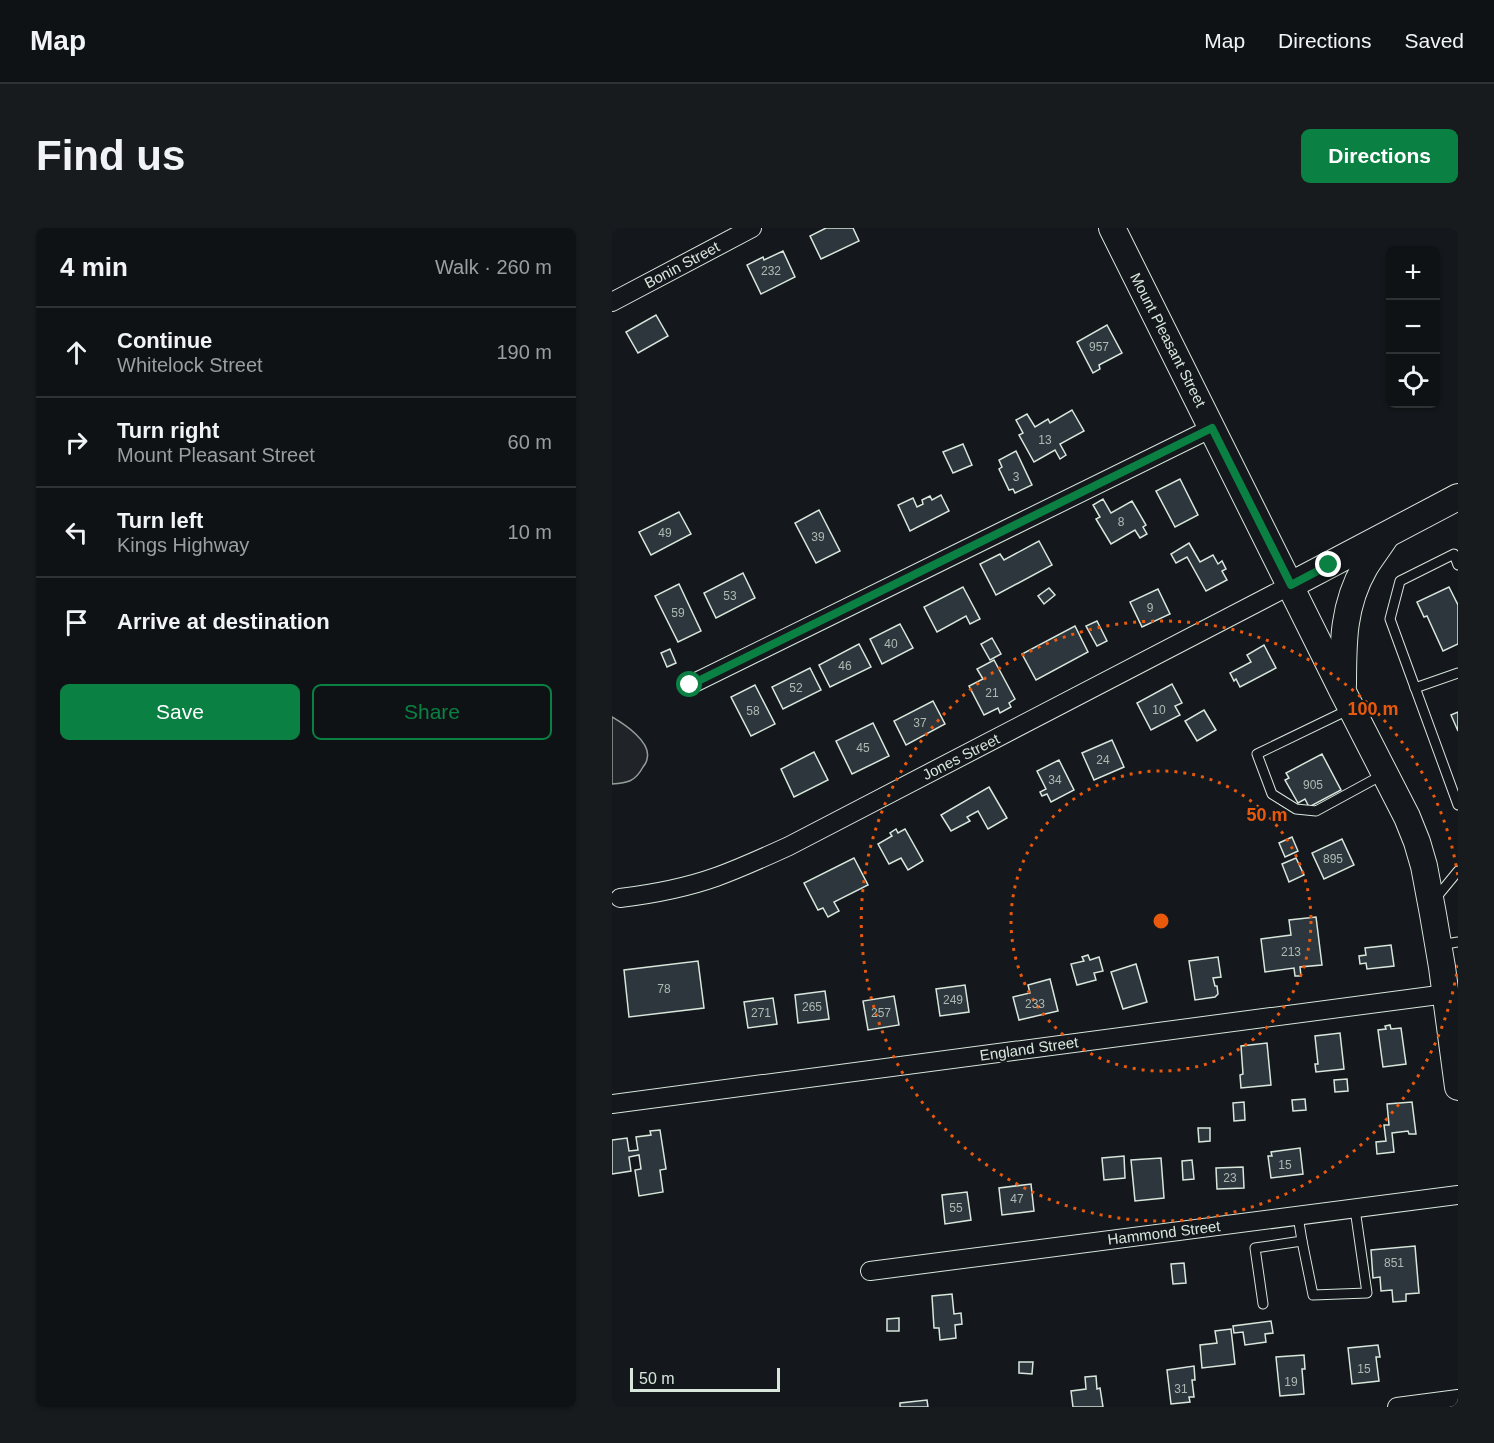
<!DOCTYPE html>
<html lang="en">
<head>
<meta charset="utf-8">
<style>
  body { margin:0; font-family:Helvetica,sans-serif; background:#181b1e; color:#f1f3f6 }
  .controls { position:absolute; right:18px; top:18px; display:grid; overflow:hidden; border-radius:9px; box-shadow:0 2px 4px #0004 }
  .controls button { width:54px; height:54px; display:grid; place-items:center; padding:0; border:0; border-bottom:2px solid #2f3234; background:#0f1215; color:#f1f3f6; font:30px sans-serif }
  .scale { position:absolute; left:18px; bottom:15px; width:150px; box-sizing:border-box; padding-left:6px; border:3px solid #d8e6dc; border-top:0; font-size:16px; line-height:21px; white-space:nowrap; color:#d8e6dc; -webkit-text-stroke:4px #14181c; paint-order:stroke }
  .stop { position:absolute; width:18px; height:18px; margin:-14px; border:4px solid #0b8043; border-radius:50%; background:#fff }
  .stop.end { background:#0b8043; border-color:#fff; box-shadow:0 2px 6px #0008 }
  .list { margin:0; padding:0; list-style:none }
  h2 { display:flex; justify-content:space-between; align-items:center; height:78px; margin:0; padding:0 24px; font-size:26px }
  h2 small { font-size:20px; font-weight:400; color:#9b9ea0 }
  .list li { display:grid; grid-template-columns:39px 1fr auto; gap:18px; align-items:center; box-sizing:border-box; height:90px; padding:0 24px; border-top:2px solid #2f3234 }
  .list b { display:block; font-size:22px; white-space:nowrap }
  .list p { margin:0; font-size:20px; white-space:nowrap; color:#9b9ea0 }
  .list em { font-size:20px; font-style:normal; color:#9b9ea0 }
  .actions { display:flex; gap:12px; padding:18px 24px }
  .actions a { flex:1; padding:14px 0; border:2px solid #0b8043; border-radius:9px; text-align:center; font-size:21px; color:#0b8043 }
  .actions .main { background:#0b8043; color:#fff }
  .icon { flex:none; width:33px; height:33px; fill:none; stroke:currentColor; stroke-width:2; stroke-linecap:round; stroke-linejoin:round }
  .map { position:relative; flex:none; width:846px; height:1179px; overflow:hidden; border-radius:9px }
  header { display:flex; align-items:center; gap:36px; box-sizing:border-box; height:84px; padding:0 30px; background:#0f1215; border-bottom:2px solid #2f3234 }
  header strong { font-size:28px }
  nav { display:flex; gap:33px; margin-inline-start:auto; font-size:21px }
  .intro { display:flex; align-items:center; justify-content:space-between; box-sizing:border-box; height:144px; padding:0 36px }
  h1 { margin:0; font-size:42px }
  .button { padding:15px 27px; border-radius:9px; background:#0b8043; color:#fff; font-size:21px; font-weight:700 }
  main { display:flex; gap:36px; padding:0 36px }
  aside { flex:1; background:#0f1215; border-radius:9px; box-shadow:0 2px 4px #0004 }
  .map>svg:first-child { display:block }
</style>
</head>
<body>
<header>
<strong>Map</strong>
<nav><a>Map</a><a>Directions</a><a>Saved</a></nav>
</header>
<div class="intro"><h1>Find us</h1><a class="button">Directions</a></div>
<main>
<aside>
<h2>4 min<small>Walk · 260 m</small></h2>
<ul class="list">
<li><svg class="icon" aria-label="ahead" viewBox="0 0 24 24"><path d="M12 20V5M6 11l6-6 6 6"/></svg><div><b>Continue</b><p>Whitelock Street</p></div><em>190 m</em></li>
<li><svg class="icon" aria-label="right" viewBox="0 0 24 24"><path d="M7 20v-9h11M14 6l5 5-5 5"/></svg><div><b>Turn right</b><p>Mount Pleasant Street</p></div><em>60 m</em></li>
<li><svg class="icon" aria-label="left" viewBox="0 0 24 24"><path d="M17 20v-9H6M10 6l-5 5 5 5"/></svg><div><b>Turn left</b><p>Kings Highway</p></div><em>10 m</em></li>
<li><svg class="icon" aria-label="arrive" viewBox="0 0 24 24"><path d="M6 21V4h12l-3 4 3 4H6"/></svg><div><b>Arrive at destination</b></div></li>
</ul>
<div class="actions"><a class="main">Save</a><a>Share</a></div>
</aside>
<div class="map">
<svg width="846" height="1179" viewBox="0 0 846 1179">
  <rect width="100%" height="100%" fill="#14181c"/>
  <!-- green -->
  <path fill="#202428" stroke="#939e99" stroke-width="1.5" d="M0 489C12 496 40 514 35 531 35 534 33 536 31 539 23 554 15 555 0 556Z"/>
  <!-- building -->
  <g fill="#2c363c" stroke="#d8e6dc" stroke-width="1.5">
    <polygon points="214,0 241,0 247,13 209,31 198,8"/>
    <polygon points="171,23 183,49 149,66 135,37 151,29 152,32"/>
    <polygon points="44,87 56,108 26,125 14,104"/>
    <polygon points="495,97 510,125 487,137 488,141 481,145 465,114"/>
    <polygon points="460,182 472,203 448,216 454,227 448,231 443,222 422,234 407,207 411,205 404,192 415,186 423,199 436,191 438,195"/>
    <polygon points="351,216 360,237 341,245 331,224"/>
    <polygon points="404,223 420,257 403,265 401,261 397,262 387,241 390,239 387,232"/>
    <polygon points="568,251 586,287 563,299 544,263"/>
    <polygon points="329,267 337,283 298,303 286,277 301,270 305,279 311,276 310,272 318,268 320,272"/>
    <polygon points="491,271 499,285 520,273 534,297 531,299 535,306 528,310 523,302 499,316 484,291 488,289 481,277"/>
    <polygon points="207,282 228,323 204,335 183,295"/>
    <polygon points="67,284 79,306 39,327 27,304"/>
    <polygon points="427,313 440,337 384,367 368,336 388,326 392,332"/>
    <polygon points="577,315 588,334 601,327 606,336 610,333 614,341 610,343 615,352 594,363 575,329 564,335 559,326"/>
    <polygon points="131,345 143,370 104,390 92,365"/>
    <polygon points="67,356 89,403 66,414 43,368"/>
    <polygon points="351,359 368,391 358,396 354,388 325,404 312,379"/>
    <polygon points="837,359 846,377 846,416 831,423 815,388 812,389 805,374"/>
    <polygon points="437,360 443,367 432,376 426,368"/>
    <polygon points="546,361 558,386 530,399 518,374"/>
    <polygon points="485,393 495,413 485,418 474,398"/>
    <polygon points="288,396 301,420 270,436 258,411"/>
    <polygon points="463,398 476,424 424,452 410,426"/>
    <polygon points="380,410 389,426 378,432 369,416"/>
    <polygon points="247,416 259,439 218,459 207,437"/>
    <polygon points="652,417 664,440 628,459 624,451 622,453 618,445 639,434 635,427"/>
    <polygon points="58,421 64,435 55,439 49,425"/>
    <polygon points="382,432 403,471 397,475 399,479 388,485 386,480 372,487 357,458 371,451 365,441"/>
    <polygon points="198,440 209,462 171,481 160,459"/>
    <polygon points="560,456 570,475 563,478 568,487 539,502 525,475"/>
    <polygon points="143,457 163,496 139,508 119,469"/>
    <polygon points="321,473 333,496 294,517 282,493"/>
    <polygon points="592,482 604,502 585,513 573,493"/>
    <polygon points="846,484 846,503 839,487"/>
    <polygon points="261,495 277,528 240,546 224,513"/>
    <polygon points="500,512 512,539 482,552 470,525"/>
    <polygon points="202,524 216,552 182,569 169,541"/>
    <polygon points="710,526 729,562 697,579 693,571 686,575 673,552 677,550 674,545"/>
    <polygon points="447,532 462,562 439,574 435,566 430,568 428,564 434,561 425,543"/>
    <polygon points="377,559 395,590 376,601 366,583 355,589 358,593 339,603 329,587"/>
    <polygon points="284,601 286,605 293,601 311,633 296,642 289,630 277,636 266,616 280,608 278,605"/>
    <polygon points="680,609 686,623 673,629 667,615"/>
    <polygon points="730,611 742,637 712,651 700,625"/>
    <polygon points="242,630 256,657 222,674 227,683 216,689 211,680 206,682 192,655"/>
    <polygon points="684,630 692,647 677,654 670,636"/>
    <polygon points="704,689 710,737 688,739 689,748 683,748 682,740 653,744 649,711 679,707 677,692"/>
    <polygon points="779,717 782,738 755,741 754,735 748,736 747,728 754,727 753,720"/>
    <polygon points="476,727 478,732 487,729 491,743 482,745 484,752 465,757 459,736 472,733 470,729"/>
    <polygon points="606,729 609,749 601,750 603,758 605,758 606,766 603,769 583,772 577,733"/>
    <polygon points="86,733 92,780 17,789 12,742"/>
    <polygon points="524,736 535,774 511,781 499,744"/>
    <polygon points="438,751 446,783 407,792 401,769 418,765 416,757"/>
    <polygon points="353,757 357,784 328,788 324,761"/>
    <polygon points="213,763 217,791 186,795 183,767"/>
    <polygon points="282,768 287,797 256,802 251,773"/>
    <polygon points="161,770 165,796 136,800 132,774"/>
    <polygon points="778,797 779,801 789,800 794,836 771,839 766,802 774,801 773,798"/>
    <polygon points="728,805 732,841 704,844 703,836 706,836 703,808"/>
    <polygon points="655,815 659,857 629,860 628,847 631,846 629,818"/>
    <polygon points="735,851 736,863 723,864 722,852"/>
    <polygon points="693,871 694,882 681,883 680,872"/>
    <polygon points="632,874 633,892 622,893 621,875"/>
    <polygon points="800,874 804,906 797,906 796,903 780,905 782,924 765,926 764,914 774,913 772,897 777,897 775,876"/>
    <polygon points="586,900 598,900 598,913 587,914"/>
    <polygon points="48,902 54,941 48,942 51,964 27,968 23,942 29,941 27,927 17,929 19,943 0,946 0,912 15,910 17,923 26,922 24,909 39,907 38,903"/>
    <polygon points="688,920 691,946 659,950 656,928 660,928 659,924"/>
    <polygon points="512,928 513,950 492,952 490,930"/>
    <polygon points="549,930 552,970 523,973 519,932"/>
    <polygon points="580,932 582,951 571,952 570,933"/>
    <polygon points="631,939 632,960 605,961 604,940"/>
    <polygon points="419,956 422,983 390,987 387,960"/>
    <polygon points="355,964 359,992 333,996 330,967"/>
    <polygon points="803,1018 807,1065 794,1066 794,1073 781,1074 780,1062 769,1063 768,1049 761,1050 759,1022"/>
    <polygon points="572,1035 574,1055 561,1056 559,1036"/>
    <polygon points="340,1066 342,1086 349,1085 350,1096 343,1097 344,1110 328,1112 327,1100 322,1100 320,1068"/>
    <polygon points="287,1090 287,1103 275,1103 275,1091"/>
    <polygon points="659,1093 661,1105 653,1106 654,1114 633,1117 631,1104 622,1105 621,1098"/>
    <polygon points="619,1101 623,1136 590,1140 588,1117 605,1115 603,1103"/>
    <polygon points="766,1117 768,1129 764,1129 767,1153 740,1156 736,1120"/>
    <polygon points="692,1127 693,1141 690,1141 692,1166 668,1168 664,1129"/>
    <polygon points="407,1134 421,1134 420,1146 407,1145"/>
    <polygon points="582,1138 583,1152 580,1152 582,1169 577,1169 578,1174 559,1176 555,1142"/>
    <polygon points="484,1148 485,1161 488,1160 491,1179 461,1179 459,1163 474,1161 473,1149"/>
    <polygon points="315,1172 316,1179 288,1179 288,1175"/>
  </g>
  <g fill="none" stroke-linecap="round" stroke-linejoin="round">
    <!-- service casing -->
    <g stroke="#d8e6dc" stroke-width="11">
      <g id="service">
        <polyline points="846,337 842,326 788,353 778,391 846,577"/>
        <polyline points="803,460 846,445"/>
        <polyline points="738,481 645,526 660,566 684,581 704,583 772,546"/>
        <polyline points="823,671 846,643"/>
        <polyline points="828,717 846,714"/>
        <polyline points="690,1013 701,1067 755,1065 743,981"/>
        <polyline points="651,1076 643,1020 690,1013 686,988"/>
      </g>
    </g>
    <!-- minor casing -->
    <g stroke="#d8e6dc" stroke-width="20">
      <g id="minor">
        <polyline points="0,74 140,0"/>
        <polyline points="78,457 600,200"/>
        <path d="M8 670C41 666 73 660 104 649 129 640 153 629 177 618L679 357"/>
        <polyline points="0,876 834,766"/>
        <polyline points="258,1043 846,967"/>
        <polyline points="785,1179 846,1171"/>
      </g>
    </g>
    <!-- secondary casing -->
    <g stroke="#d8e6dc" stroke-width="28">
      <g id="secondary">
        <polyline points="500,0 731,464 795,589 805,614 812,638 821,686 830,739 846,859"/>
        <polyline points="679,357 846,269"/>
        <path d="M731 457C731 414 731 377 753 339 759 329 767 319 774 308"/>
      </g>
    </g>
    <!-- service -->
    <use href="#service" stroke="#14181c" stroke-width="9"/>
    <!-- minor -->
    <use href="#minor" stroke="#14181c" stroke-width="18"/>
    <!-- secondary -->
    <use href="#secondary" stroke="#14181c" stroke-width="26"/>
  </g>
  <g fill="none" stroke-linecap="round" stroke-linejoin="round">
    <!-- route -->
    <polyline stroke="#0b8043" stroke-width="8" points="78,457 600,200 679,357 717,337"/>
  </g>
  <!-- distance rings -->
  <g fill="none" stroke="#e8590c" stroke-width="3" stroke-dasharray="3 6">
    <circle cx="549" cy="693" r="150"/>
    <path d="M846 737A300 300 0 1 1 846 649"/>
  </g>
  <g text-anchor="middle" stroke-width="4.5" stroke-linejoin="round" paint-order="stroke">
    <!-- number labels -->
    <g font-size="12" fill="#adbab4">
      <text x="159" y="47">232</text>
      <text x="487" y="123">957</text>
      <text x="433" y="216">13</text>
      <text x="404" y="253">3</text>
      <text x="509" y="298">8</text>
      <text x="53" y="309">49</text>
      <text x="206" y="313">39</text>
      <text x="118" y="372">53</text>
      <text x="538" y="384">9</text>
      <text x="66" y="389">59</text>
      <text x="279" y="420">40</text>
      <text x="233" y="442">46</text>
      <text x="184" y="464">52</text>
      <text x="380" y="469">21</text>
      <text x="547" y="486">10</text>
      <text x="141" y="487">58</text>
      <text x="308" y="499">37</text>
      <text x="251" y="524">45</text>
      <text x="491" y="536">24</text>
      <text x="443" y="556">34</text>
      <text x="701" y="561">905</text>
      <text x="721" y="635">895</text>
      <text x="679" y="728">213</text>
      <text x="52" y="765">78</text>
      <text x="341" y="776">249</text>
      <text x="423" y="780">233</text>
      <text x="200" y="783">265</text>
      <text x="149" y="789">271</text>
      <text x="269" y="789">257</text>
      <text x="673" y="941">15</text>
      <text x="618" y="954">23</text>
      <text x="405" y="975">47</text>
      <text x="344" y="984">55</text>
      <text x="782" y="1039">851</text>
      <text x="752" y="1145">15</text>
      <text x="679" y="1158">19</text>
      <text x="569" y="1165">31</text>
    </g>
    <!-- street labels -->
    <g font-size="15" fill="#d8e6dc" stroke="#14181c">
      <text transform="translate(70 37) rotate(-28)" y="5">Bonin Street</text>
      <text transform="translate(556 112) rotate(63)" y="5">Mount Pleasant Street</text>
      <text transform="translate(349 529) rotate(-27)" y="5">Jones Street</text>
      <text transform="translate(417 821) rotate(-8)" y="5">England Street</text>
      <text transform="translate(552 1005) rotate(-7)" y="5">Hammond Street</text>
    </g>
  </g>
  <circle cx="549" cy="693" r="9" fill="#e8590c" stroke="#14181c" stroke-width="3"/>
  <g font-size="18" text-anchor="middle" font-weight="bold" fill="#e8590c" stroke="#14181c" stroke-width="4.5" stroke-linejoin="round" paint-order="stroke">
    <text x="761" y="487">100 m</text>
    <text x="655" y="593">50 m</text>
  </g>
</svg>
<div class="controls">
<button>+</button>
<button>−</button>
<button><svg class="icon" aria-label="locate" viewBox="0 0 24 24"><circle cx="12" cy="12" r="6"/><path d="M12 2v4M12 18v4M2 12h4M18 12h4"/></svg></button>
</div>
<div class="scale">50 m</div>
<div class="stop" style="left:78px;top:457px"></div>
<div class="stop end" style="left:717px;top:337px"></div>
</div>
</main>
</body>
</html>
